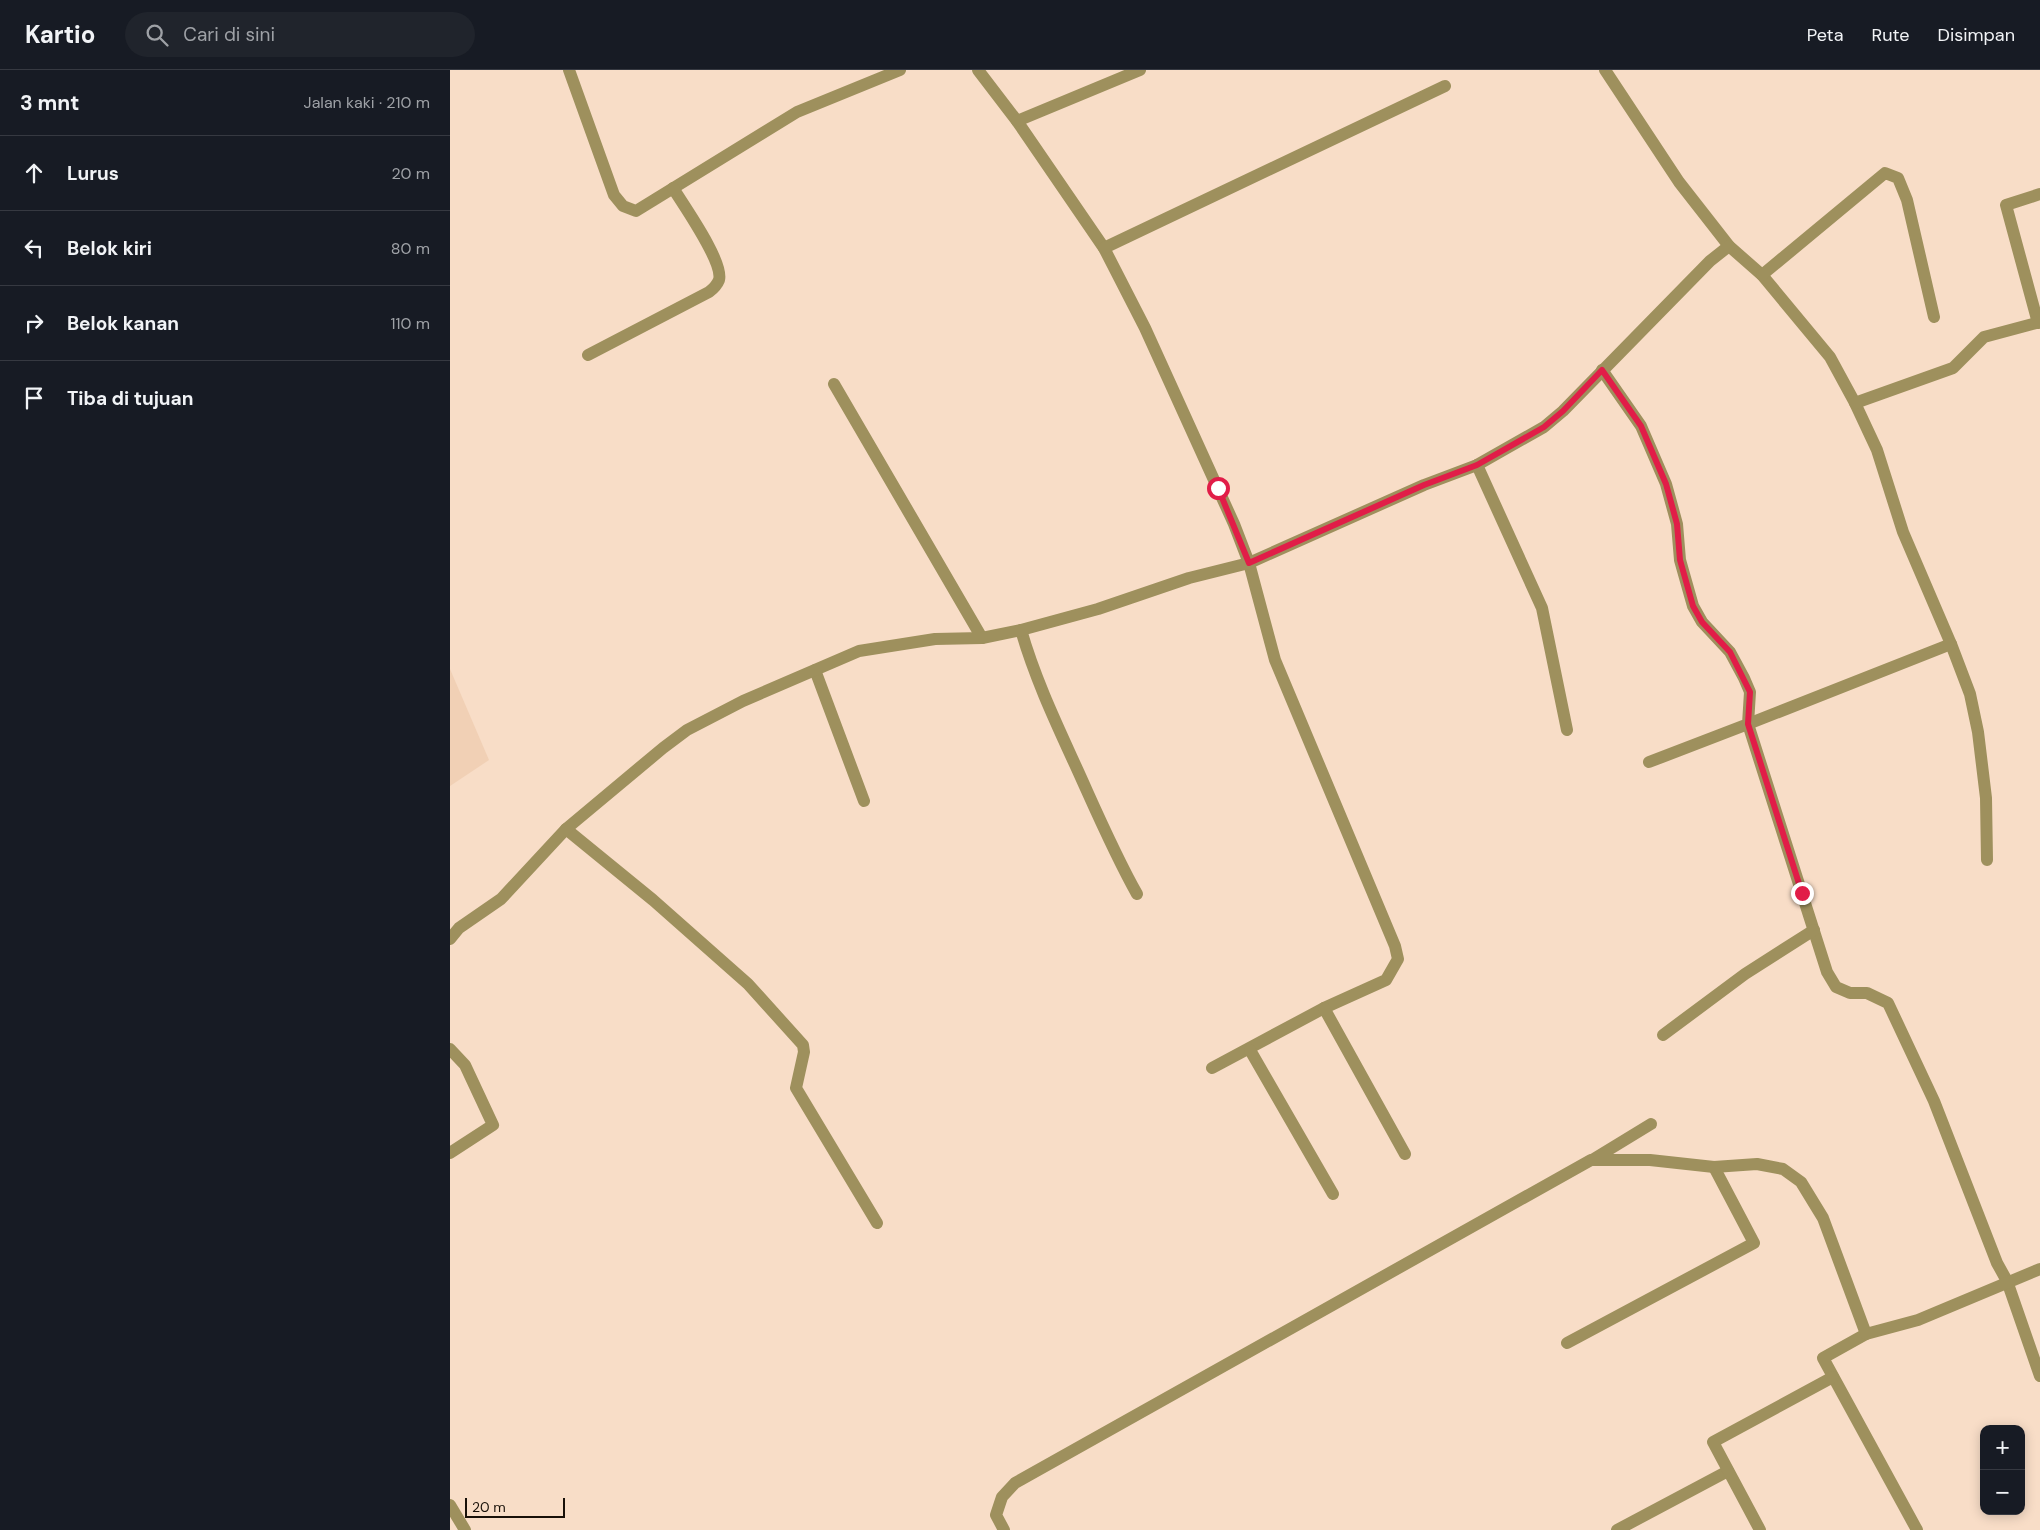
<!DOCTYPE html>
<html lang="id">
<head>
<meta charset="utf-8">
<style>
  body { margin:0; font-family:"DM Sans",sans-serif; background:#20242c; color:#f1f3f6 }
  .controls { position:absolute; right:15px; bottom:15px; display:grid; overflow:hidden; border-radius:10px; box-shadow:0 2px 12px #0003 }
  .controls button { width:45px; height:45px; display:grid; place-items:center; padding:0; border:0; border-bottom:1px solid #363941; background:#171b24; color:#f1f3f6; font:25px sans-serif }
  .scale { position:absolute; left:15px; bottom:12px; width:100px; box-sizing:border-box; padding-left:5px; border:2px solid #181008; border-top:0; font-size:14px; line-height:18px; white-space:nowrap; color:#181008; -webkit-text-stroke:4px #f8ddc7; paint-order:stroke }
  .stop { position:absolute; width:15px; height:15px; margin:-11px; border:4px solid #e11d48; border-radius:50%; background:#fff }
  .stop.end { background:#e11d48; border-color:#fff; box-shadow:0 1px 5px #0008 }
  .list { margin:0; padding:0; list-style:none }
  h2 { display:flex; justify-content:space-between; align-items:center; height:65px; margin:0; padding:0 20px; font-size:21px }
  h2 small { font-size:16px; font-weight:400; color:#9ea1a6 }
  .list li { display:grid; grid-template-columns:32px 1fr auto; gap:15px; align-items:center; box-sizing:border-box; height:75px; padding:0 20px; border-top:1px solid #363941 }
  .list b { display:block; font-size:19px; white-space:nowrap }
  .list em { font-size:16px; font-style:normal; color:#9ea1a6 }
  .icon { flex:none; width:28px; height:28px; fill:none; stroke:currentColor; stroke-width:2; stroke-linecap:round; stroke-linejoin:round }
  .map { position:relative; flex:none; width:1590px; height:1460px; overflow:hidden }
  header { display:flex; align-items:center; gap:30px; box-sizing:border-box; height:70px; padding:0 25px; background:#171b24; border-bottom:1px solid #363941 }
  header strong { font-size:24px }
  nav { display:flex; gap:28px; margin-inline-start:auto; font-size:18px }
  .search { width:350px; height:45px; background:#20242c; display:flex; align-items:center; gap:12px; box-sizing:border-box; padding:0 18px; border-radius:28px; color:#9ea1a6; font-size:19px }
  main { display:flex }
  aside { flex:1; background:#171b24 }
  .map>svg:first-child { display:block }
</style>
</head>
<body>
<header>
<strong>Kartio</strong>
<div class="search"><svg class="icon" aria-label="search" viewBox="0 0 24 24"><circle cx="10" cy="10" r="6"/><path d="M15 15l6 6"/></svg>Cari di sini</div>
<nav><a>Peta</a><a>Rute</a><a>Disimpan</a></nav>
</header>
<main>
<aside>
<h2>3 mnt<small>Jalan kaki · 210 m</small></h2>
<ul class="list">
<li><svg class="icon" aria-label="ahead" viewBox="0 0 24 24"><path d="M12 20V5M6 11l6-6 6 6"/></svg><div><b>Lurus</b></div><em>20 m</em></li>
<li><svg class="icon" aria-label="left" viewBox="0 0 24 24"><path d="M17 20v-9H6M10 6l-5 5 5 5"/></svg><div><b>Belok kiri</b></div><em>80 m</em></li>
<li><svg class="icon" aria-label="right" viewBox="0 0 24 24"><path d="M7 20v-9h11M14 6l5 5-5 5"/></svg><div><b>Belok kanan</b></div><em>110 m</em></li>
<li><svg class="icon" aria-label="arrive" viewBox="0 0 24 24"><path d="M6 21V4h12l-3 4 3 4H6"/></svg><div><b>Tiba di tujuan</b></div></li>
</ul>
</aside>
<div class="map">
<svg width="1590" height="1460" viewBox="0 0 1590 1460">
  <rect width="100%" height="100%" fill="#f8ddc7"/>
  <!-- built -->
  <polygon fill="#f1d0b5" points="0,599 39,690 0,716"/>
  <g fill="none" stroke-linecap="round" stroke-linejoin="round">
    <!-- minor -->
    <g stroke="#9e905d" stroke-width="12">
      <polyline points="119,0 164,125 173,136 186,141 347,42 450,0"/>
      <polyline points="528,0 567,51 654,178 695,258 784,454 799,493 825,590 945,876 948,889 936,910 874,938 762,998"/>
      <polyline points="1155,0 1229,112 1279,176 1312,205 1380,287 1405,333 1427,380 1453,462 1501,574 1520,624 1528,662 1536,728 1537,790"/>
      <polyline points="567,51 690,0"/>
      <polyline points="654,178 995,16"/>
      <polyline points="1312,205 1435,103 1448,108 1457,130 1484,247"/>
      <polyline points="1588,253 1556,135 1590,124"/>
      <path d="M138 285 259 222C263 219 267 215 269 210 274 192 234 136 223 118"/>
      <polyline points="1152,300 1191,356 1216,414 1227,454 1230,490 1243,536 1252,552 1280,582 1294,608 1300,622 1298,654 1199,692"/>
      <polyline points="384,314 532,568"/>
      <polyline points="1405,333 1503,298 1534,267 1590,252"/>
      <polyline points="1027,395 1092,538 1117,660"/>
      <path d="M571 560C585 609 607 655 628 701 647 743 665 785 687 824"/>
      <polyline points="1501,574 1298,654 1377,902 1386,917 1400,923 1417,923 1438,933 1484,1031 1547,1193 1557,1211 1590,1306"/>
      <polyline points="365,600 414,731"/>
      <polyline points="116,759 203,830 298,914 353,975 354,982 346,1018 427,1153"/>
      <polyline points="0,869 9,858 51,829 116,759 213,678 237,660 293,631 409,581 485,569 532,568 571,560 648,539 739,508 799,493 974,415 1027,395 1094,357 1113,341 1260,191 1279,176"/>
      <polyline points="874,938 955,1084"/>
      <polyline points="1213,965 1295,904 1364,860"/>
      <polyline points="0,979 15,995 43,1055 0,1083"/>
      <polyline points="800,980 883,1124"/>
      <polyline points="1142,1090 1201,1054"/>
      <polyline points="1416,1264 1373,1288 1467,1460"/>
      <polyline points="1117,1273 1304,1173 1264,1097"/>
      <polyline points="0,1435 15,1460"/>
      <polyline points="554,1460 546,1445 552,1427 565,1413 1141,1090 1200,1090 1264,1097 1307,1094 1333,1099 1351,1112 1373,1148 1416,1264 1468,1250 1590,1199"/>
      <polyline points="1167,1460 1278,1401"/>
      <polyline points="1310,1460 1263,1372 1383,1307"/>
    </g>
  </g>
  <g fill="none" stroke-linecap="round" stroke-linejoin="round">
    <!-- route -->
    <polyline stroke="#e11d48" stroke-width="6" points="768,418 799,493 974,415 1027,395 1094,357 1113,341 1152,300 1191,356 1216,414 1227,454 1230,490 1243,536 1252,552 1280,582 1300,622 1298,654 1352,823"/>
  </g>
</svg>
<div class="controls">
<button>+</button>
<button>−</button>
</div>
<div class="scale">20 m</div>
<div class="stop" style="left:768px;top:418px"></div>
<div class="stop end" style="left:1352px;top:823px"></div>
</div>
</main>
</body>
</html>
